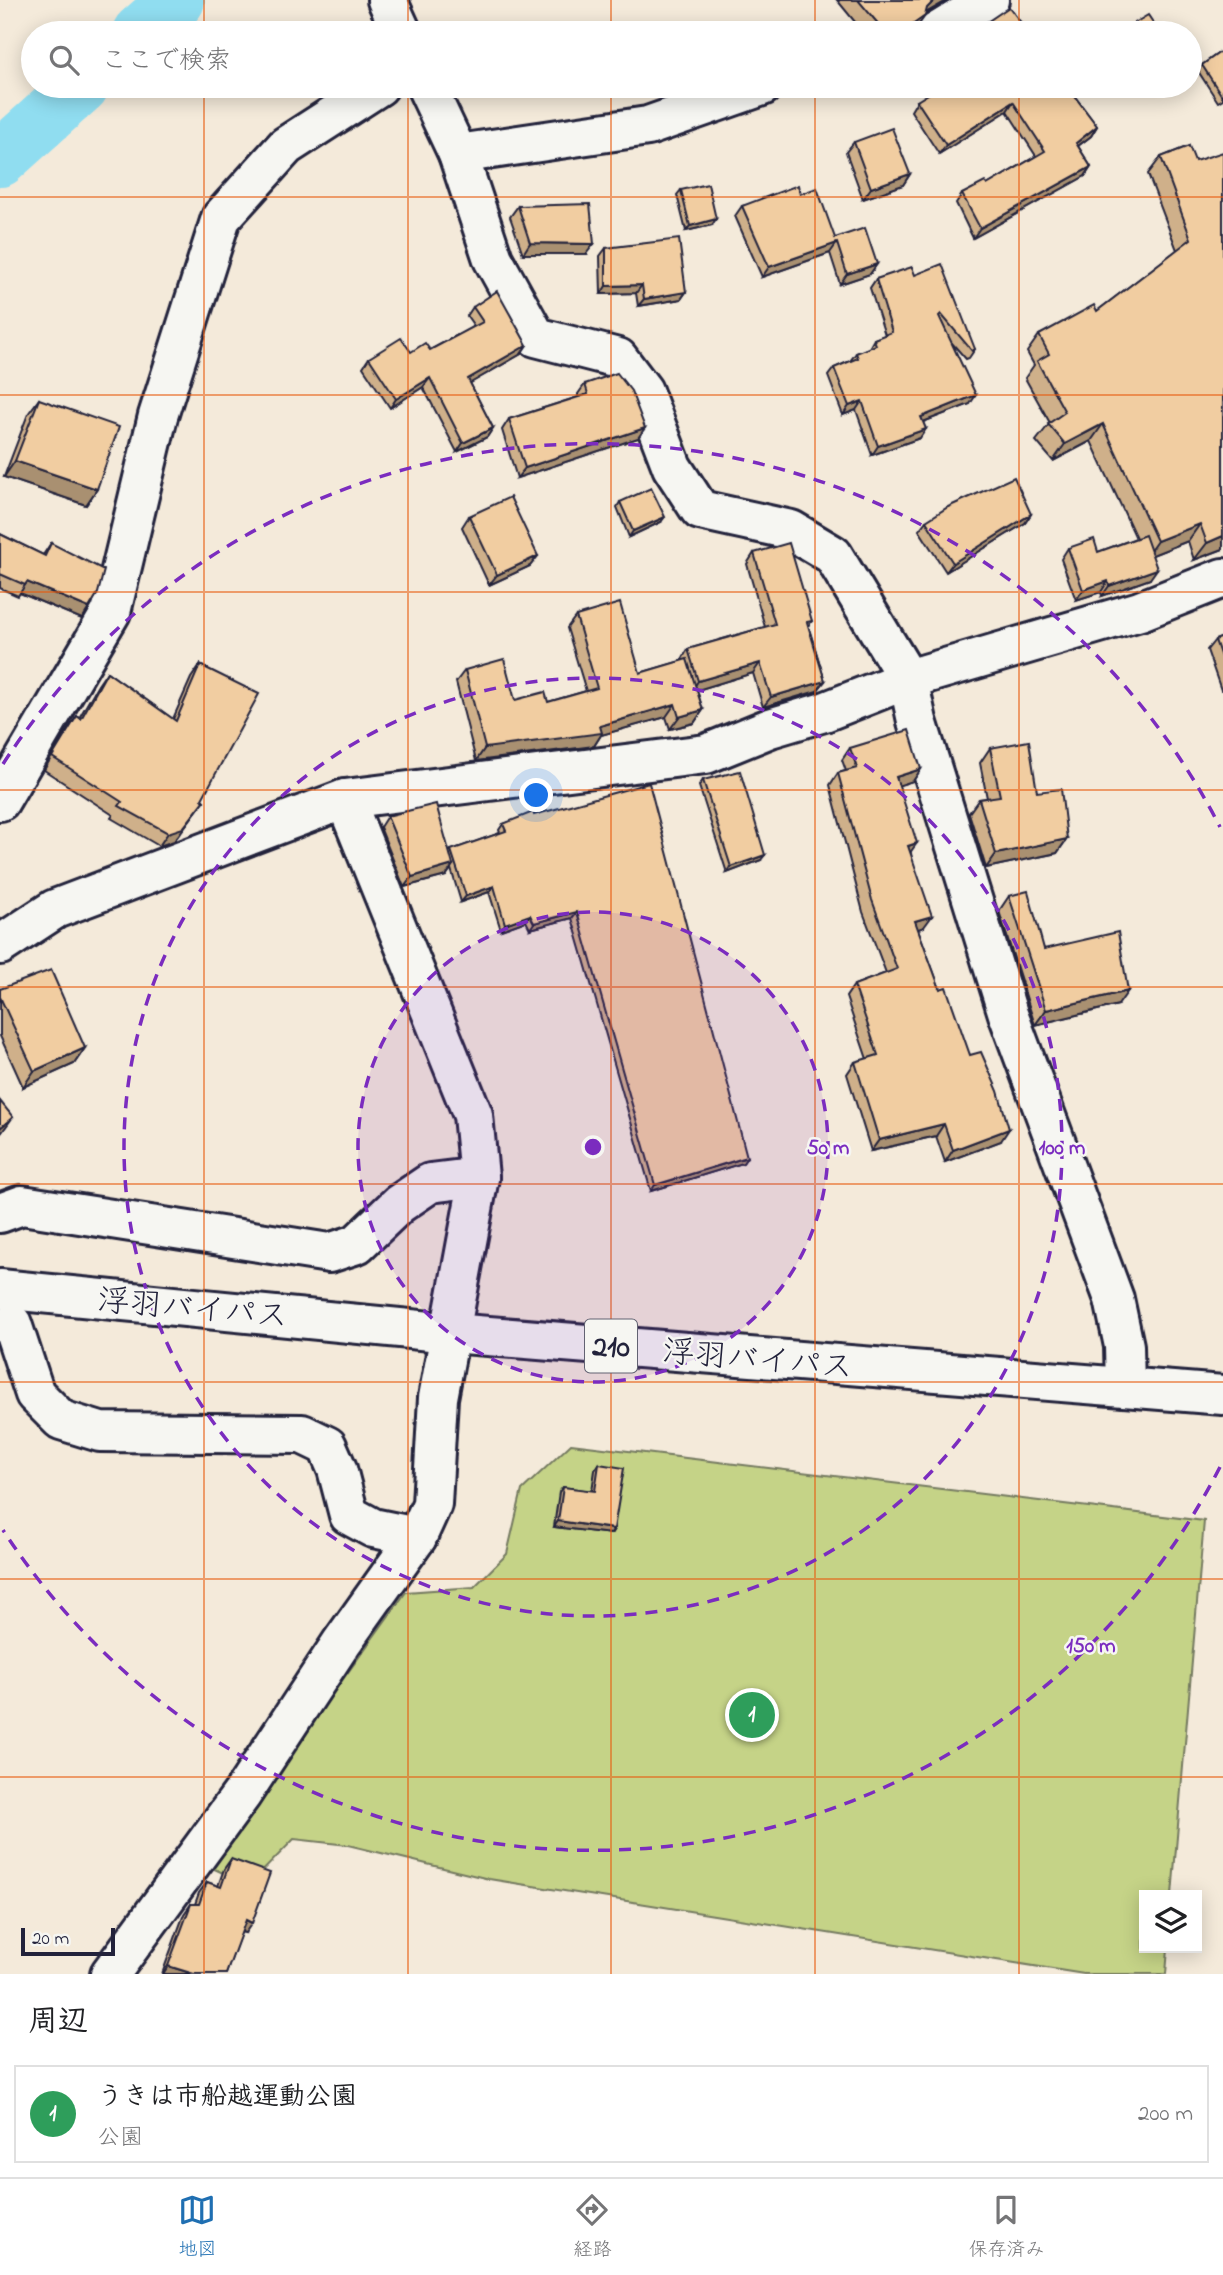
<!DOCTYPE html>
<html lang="ja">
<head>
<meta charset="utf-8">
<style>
  body { margin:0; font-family:"Indie Flower","Klee One",sans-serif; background:#f2f2f2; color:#202124 }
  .controls { position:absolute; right:21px; bottom:21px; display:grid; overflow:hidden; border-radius:0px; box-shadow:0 4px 18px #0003 }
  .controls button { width:63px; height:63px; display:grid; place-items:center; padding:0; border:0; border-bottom:2px solid #e0e0e0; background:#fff; color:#202124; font:35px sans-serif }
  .scale { position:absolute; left:21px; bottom:18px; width:94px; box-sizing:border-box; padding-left:7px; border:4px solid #22223b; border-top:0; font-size:19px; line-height:24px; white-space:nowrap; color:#22223b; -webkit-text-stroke:5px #f6f6f2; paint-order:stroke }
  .you { position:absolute; left:537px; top:796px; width:24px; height:24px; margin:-18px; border:5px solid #fff; border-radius:50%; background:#1a73e8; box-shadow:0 0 0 10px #1a73e833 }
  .badge { display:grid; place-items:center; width:46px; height:46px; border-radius:50%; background:#1f6fb2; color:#fff; font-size:23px; font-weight:700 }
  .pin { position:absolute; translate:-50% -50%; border:4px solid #fff; box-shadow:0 2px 7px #0006 }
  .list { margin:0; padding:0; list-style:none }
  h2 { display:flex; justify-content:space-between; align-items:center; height:91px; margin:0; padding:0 28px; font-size:30px }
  h2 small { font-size:23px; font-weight:400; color:#757577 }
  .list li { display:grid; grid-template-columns:46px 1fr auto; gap:21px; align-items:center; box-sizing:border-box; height:98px; margin:0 14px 14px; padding:0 14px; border:2px solid #e0e0e0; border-radius:0px }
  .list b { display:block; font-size:26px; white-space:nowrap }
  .list p { margin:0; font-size:23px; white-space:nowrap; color:#757577 }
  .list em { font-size:23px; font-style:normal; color:#757577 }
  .icon { flex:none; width:38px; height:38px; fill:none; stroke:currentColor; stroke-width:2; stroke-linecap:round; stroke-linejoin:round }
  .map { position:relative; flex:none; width:1223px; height:1974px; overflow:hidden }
  .search { position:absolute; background:#fff; box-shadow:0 4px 18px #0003; left:21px; right:21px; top:21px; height:77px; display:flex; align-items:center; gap:18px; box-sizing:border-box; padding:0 24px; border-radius:38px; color:#757577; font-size:26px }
  .sheet { height:203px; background:#fff }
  nav { display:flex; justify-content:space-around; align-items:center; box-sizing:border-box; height:98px; border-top:2px solid #e0e0e0; background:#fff; font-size:19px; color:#757577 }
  nav a { display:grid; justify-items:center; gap:4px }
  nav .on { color:#1f6fb2 }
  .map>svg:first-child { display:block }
</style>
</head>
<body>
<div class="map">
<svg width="1223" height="1974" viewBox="0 0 1223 1974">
  <rect width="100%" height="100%" fill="#f4eada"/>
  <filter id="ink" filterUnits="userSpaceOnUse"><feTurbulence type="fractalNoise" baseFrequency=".0143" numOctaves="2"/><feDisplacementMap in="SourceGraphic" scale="14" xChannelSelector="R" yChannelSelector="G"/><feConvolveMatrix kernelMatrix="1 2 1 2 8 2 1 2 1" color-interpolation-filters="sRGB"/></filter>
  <g filter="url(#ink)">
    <!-- green -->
    <polygon fill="#c5d387" stroke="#747a61" stroke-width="2" points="571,1444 1204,1521 1172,1895 1144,1895 1144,1948 1168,1948 1166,1974 1084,1974 489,1879 348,1845 294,1839 249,1885 208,1866 406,1592 474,1587 507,1554 522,1490"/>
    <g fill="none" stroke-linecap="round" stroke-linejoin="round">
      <!-- river -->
      <g stroke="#90ddf0" stroke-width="56">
        <polyline points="140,33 177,0"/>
        <polyline points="0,159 81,86"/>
      </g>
      <!-- minor casing -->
      <g stroke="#22223b" stroke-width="44">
        <g id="minor">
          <polyline points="387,0 402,33"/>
          <polyline points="936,33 989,0"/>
          <polyline points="426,86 458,154 493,259 536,337 618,358 643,391 672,467 700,510 791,530 833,555 908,679 917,721 1008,1014 1114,1299 1124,1346 1125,1387"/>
          <polyline points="458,154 648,126 762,86"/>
          <polyline points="0,801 111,612 158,416 221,218 286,146 379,86"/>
          <polyline points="0,945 55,909 345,799 706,754 770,728 824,712 908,679 1140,611 1223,578"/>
          <polyline points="0,1213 22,1205 329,1253 357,1244 399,1204 430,1183 479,1177"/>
          <polyline points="12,1324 35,1394 61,1420 100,1432 302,1434 327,1446 337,1469 349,1515 373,1528 417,1537"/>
          <polyline points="110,1974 242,1794 342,1642 417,1537 432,1504 438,1398 479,1177 473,1115 345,799"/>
        </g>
      </g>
      <!-- highway casing -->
      <g stroke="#22223b" stroke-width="44">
        <polyline id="highway" points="0,1289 451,1333 1223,1395"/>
      </g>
      <!-- minor -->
      <use href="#minor" stroke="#f6f6f2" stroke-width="38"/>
      <!-- highway -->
      <use href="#highway" stroke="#f6f6f2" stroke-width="38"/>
    </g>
    <!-- wall -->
    <g fill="#cfb08a" stroke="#22223b" stroke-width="2">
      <polygon points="837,0 948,0 925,14 915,30 910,33 864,33"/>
      <polygon points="987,22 1029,33 982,33 980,31"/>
      <polygon points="1223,50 1223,99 1218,102 1198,71 1202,65"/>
      <polygon points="1067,86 1097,126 1091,136 1078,146 1091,167 1085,176 973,238 956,203 962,194 987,185 1036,156 1007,111 939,154 911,111 917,101"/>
      <polygon points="854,142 910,174 903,185 863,199 846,152"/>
      <polygon points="1189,146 1223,549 1194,560 1188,541 1152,555 1150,579 1102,596 1101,592 1076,600 1061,559 1068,548 1098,552 1136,538 1091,441 1053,461 1036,441 1050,423 1025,378 1034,365 1027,352 1039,335 1097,311 1177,250 1148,174 1161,157"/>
      <polygon points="681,190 712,225 686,231 677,195"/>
      <polygon points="800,194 835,238 877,264 870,274 840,284 830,253 762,277 735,216 742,206"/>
      <polygon points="518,206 586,254 523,254 510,217"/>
      <polygon points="606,248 686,292 681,299 638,306 636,293 601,294 600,256"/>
      <polygon points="915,275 975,349 969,358 966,359 951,342 970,404 923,422 920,438 872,455 856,410 843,415 828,376 834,368 850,361 856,353 869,348 874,339 885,335 870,288 876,279"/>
      <polygon points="473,307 521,354 470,383 493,428 487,437 457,452 423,387 390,408 363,367 369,358 430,350 474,326 467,316"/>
      <polygon points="585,384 638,438 517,478 502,430 509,419 578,397 578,394"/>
      <polygon points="39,399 97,489 86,505 4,477 28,414"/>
      <polygon points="620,502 661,522 629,537 617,507"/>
      <polygon points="1031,514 1025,523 946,572 919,530 926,521"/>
      <polygon points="469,516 538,556 530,566 489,585 462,527"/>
      <polygon points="0,534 43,555 51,543 89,608 82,619 20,593 18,596 0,588"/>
      <polygon points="754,553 812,621 808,626 825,681 817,691 763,707 753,673 697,690 703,710 694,723 670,729 666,717 601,735 594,746 476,761 456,682 465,670 515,700 548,702 586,691 567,628 576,616 640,673 681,661 688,649 765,627 747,564"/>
      <polygon points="1223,637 1223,689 1221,690 1207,650 1215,640"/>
      <polygon points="200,665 202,799 204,801 174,841 159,846 111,818 113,815 44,770 68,729 77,716 79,718 98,685 107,672 173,719 191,678"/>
      <polygon points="850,748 921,769 913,781 899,785 924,927 918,929 940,989 1001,1141 945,1162 936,1136 871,1151 847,1074 855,1062 867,1059 846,997 854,985 886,973 863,912 830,785 838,773 846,771 842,760"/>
      <polygon points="990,748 1037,792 1067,839 1057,853 986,868 969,813 979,799 987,798 980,763"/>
      <polygon points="703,780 761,860 727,873 699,786"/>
      <polygon points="534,815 747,1157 743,1163 651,1191 572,918 530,929 526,921 501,930 489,892 461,902 451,869 446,876 404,887 380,827 387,816 449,852 451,850 500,833 499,830 503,824"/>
      <polygon points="1009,896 1044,949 1118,1005 1035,1025 999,911"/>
      <polygon points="0,989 85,1048 74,1064 23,1087 0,1036"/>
      <polygon points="599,1464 614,1529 611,1534 554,1527 559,1492 563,1487 592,1491 595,1470"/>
      <polygon points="231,1859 245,1933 241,1932 226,1974 162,1974 184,1914 191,1904 195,1904 199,1893 207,1882 218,1886 224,1869"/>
    </g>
    <!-- shaded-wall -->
    <g fill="#a99071" stroke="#22223b" stroke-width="2">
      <polygon points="935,0 948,0 924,14 925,16 915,30 910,33 901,33"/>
      <polygon points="1013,102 1007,111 939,154 946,145"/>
      <polygon points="1097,126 1091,136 1070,152 1076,143"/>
      <polygon points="1091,167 1085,176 973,238 980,228"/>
      <polygon points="910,174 903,185 863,199 871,188"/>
      <polygon points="716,219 712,225 686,231 690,226"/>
      <polygon points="530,243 594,244 586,254 523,254"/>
      <polygon points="837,243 830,253 762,277 769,267"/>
      <polygon points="877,264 870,274 840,284 847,274"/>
      <polygon points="642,285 636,293 601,294 606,286"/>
      <polygon points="686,292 681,299 638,306 644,299"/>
      <polygon points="527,345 521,354 462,388 468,379"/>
      <polygon points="430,378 423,387 390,408 396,399"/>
      <polygon points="976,395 970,404 915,425 921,417"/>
      <polygon points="862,401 856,410 843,415 849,406"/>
      <polygon points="1103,424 1091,441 1053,461 1065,444"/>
      <polygon points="493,428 487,437 457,452 463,443"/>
      <polygon points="645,428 638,438 517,478 525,468"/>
      <polygon points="926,429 920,438 872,455 878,446"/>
      <polygon points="15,461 97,489 86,505 4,477"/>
      <polygon points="1031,514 1025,523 946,572 953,563"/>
      <polygon points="665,517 661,522 629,537 633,531"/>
      <polygon points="1200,524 1188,541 1145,558 1157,541"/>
      <polygon points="1223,536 1223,549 1194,560 1207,543"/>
      <polygon points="538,556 530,566 489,585 497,575"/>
      <polygon points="1157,569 1150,579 1102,596 1109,586"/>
      <polygon points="1108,581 1101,592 1076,600 1083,590"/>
      <polygon points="27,582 89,608 82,619 20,593"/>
      <polygon points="760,663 753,673 691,692 698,681"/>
      <polygon points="825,681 817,691 763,707 771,697"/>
      <polygon points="675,704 666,717 601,735 594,746 476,761 485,748 600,726"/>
      <polygon points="703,710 694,723 670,729 679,717"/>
      <polygon points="921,769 913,781 888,789 896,777"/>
      <polygon points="204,801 174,841 159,846 168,833"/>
      <polygon points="1067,839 1057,853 986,868 996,854"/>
      <polygon points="917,843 909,854 908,846"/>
      <polygon points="765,855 761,860 727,873 731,867"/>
      <polygon points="453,865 446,876 404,887 412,877"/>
      <polygon points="494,886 489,892 461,902 466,896"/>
      <polygon points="577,912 572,918 530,929 534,923"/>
      <polygon points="530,915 526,921 501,930 505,924"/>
      <polygon points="932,916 924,927 907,933 915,921"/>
      <polygon points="1128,991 1118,1005 1035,1025 1046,1010"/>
      <polygon points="85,1048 74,1064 23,1087 34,1071"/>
      <polygon points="13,1117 2,1132 0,1134 0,1128"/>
      <polygon points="944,1124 936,1136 871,1151 879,1140"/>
      <polygon points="1009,1129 1001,1141 945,1162 953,1150"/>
      <polygon points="747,1157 743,1163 651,1191 655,1185"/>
      <polygon points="558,1521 614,1529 611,1534 554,1527"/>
      <polygon points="246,1920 252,1923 245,1933 238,1931"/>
      <polygon points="168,1966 194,1974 163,1974"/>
    </g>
    <!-- building -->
    <g fill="#f1cda1" stroke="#22223b" stroke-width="2">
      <polygon points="858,0 935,0 927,8 925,16 901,33 886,33"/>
      <polygon points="1009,7 1029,33 995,33 987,22"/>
      <polygon points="1148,15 1160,33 1118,33"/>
      <polygon points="1223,50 1223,96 1222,96 1202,65"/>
      <polygon points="941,86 1067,86 1097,126 1076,143 1091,167 980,228 962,194 985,182 987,185 1045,151 1013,102 946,145 917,101"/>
      <polygon points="892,128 910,174 871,188 854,142"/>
      <polygon points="1189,146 1195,161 1223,152 1223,536 1207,543 1200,524 1157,541 1103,424 1065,444 1048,424 1065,412 1037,361 1049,354 1039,335 1094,305 1097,311 1191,239 1161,157"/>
      <polygon points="708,184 716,219 690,226 681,190"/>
      <polygon points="798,185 800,194 817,188 835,238 865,228 877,264 847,274 837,243 769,267 742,206"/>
      <polygon points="590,204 594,244 530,243 518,206"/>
      <polygon points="679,239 686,292 644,299 642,285 606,286 606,248"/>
      <polygon points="942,264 975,349 972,351 941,314 939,316 976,395 921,417 926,429 878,446 862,401 849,406 834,368 858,358 856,353 876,345 874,339 892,332 876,279 912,267 915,275"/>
      <polygon points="497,291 527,345 468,379 493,428 463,443 430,378 396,399 369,358 401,338 411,352 425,343 430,350 483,322 473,307"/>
      <polygon points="617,373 631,391 645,428 525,468 509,419 588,394 585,384"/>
      <polygon points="39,399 119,427 97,489 15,461"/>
      <polygon points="1014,477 1031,514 953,563 926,521 948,507"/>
      <polygon points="651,488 665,517 633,531 620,502"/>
      <polygon points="510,497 538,556 497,575 469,516"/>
      <polygon points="0,534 45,556 51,543 104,570 98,593 89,608 27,582 25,585 0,574"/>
      <polygon points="1145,535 1157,569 1109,586 1108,581 1083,590 1068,548 1094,539 1098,552"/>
      <polygon points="789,543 812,621 807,622 825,681 771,697 760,663 698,681 688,649 775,624 754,553"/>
      <polygon points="620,603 640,673 687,659 703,710 679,717 675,704 600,726 602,733 485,748 465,670 504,659 515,700 545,692 548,702 597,688 576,616"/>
      <polygon points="1223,637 1223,663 1215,640"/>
      <polygon points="200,665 259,694 202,799 204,801 183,828 168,833 119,806 122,802 52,757 77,716 81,719 107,672 176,721"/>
      <polygon points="909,730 921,769 896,777 917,843 908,846 932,916 915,921 940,989 946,987 970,1055 981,1052 998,1091 1009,1129 953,1150 944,1124 879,1140 855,1062 878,1055 854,985 897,969 872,900 838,773 857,768 850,748"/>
      <polygon points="1029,741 1037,792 1061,789 1067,839 996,854 979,799 1000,796 990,748"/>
      <polygon points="740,771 765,855 731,867 703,780"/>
      <polygon points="649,783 747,1157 655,1185 577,912 534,923 530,915 505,924 494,886 466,896 451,850 506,831 503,824 533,812 534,815"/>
      <polygon points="436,804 453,865 412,877 387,816"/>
      <polygon points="1028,891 1044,949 1118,932 1128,991 1046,1010 1009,896"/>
      <polygon points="51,970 85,1048 34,1071 0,997 0,989"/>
      <polygon points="0,1101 13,1117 0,1128"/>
      <polygon points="599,1464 624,1468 614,1529 558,1521 563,1487 595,1491"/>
      <polygon points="231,1859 270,1873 252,1923 246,1920 226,1974 194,1974 168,1966 191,1904 199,1904 207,1882 221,1887"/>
    </g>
  </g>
  <!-- grid -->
  <path fill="none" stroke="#e8590c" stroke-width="2" stroke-opacity="0.55" d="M204 0V33M408 0V33M611 0V33M815 0V33M1019 0V33M204 86V1974M408 86V1974M611 86V1974M815 86V1974M1019 86V1974M0 197H1223M0 395H1223M0 592H1223M0 790H1223M0 987H1223M0 1184H1223M0 1382H1223M0 1579H1223M0 1777H1223"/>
  <!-- distance rings -->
  <circle cx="593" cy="1147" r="235" fill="#7b2cbf" fill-opacity=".12"/>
  <g fill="none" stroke="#7b2cbf" stroke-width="3.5" stroke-dasharray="12 9">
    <circle cx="593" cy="1147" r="235"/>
    <circle cx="593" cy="1147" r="469"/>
    <path d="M1220 1467A704 704 0 0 1 3 1530M3 764A704 704 0 0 1 1220 827"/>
  </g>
  <g text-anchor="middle" stroke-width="5" stroke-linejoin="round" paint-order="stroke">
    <!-- shield labels -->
    <rect fill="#f6f6f2" stroke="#626272" stroke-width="2" x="585" y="1319.5" width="52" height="53" rx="5"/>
    <g font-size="30" font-weight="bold" fill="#22223b">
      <text x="611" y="1356">210</text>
    </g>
    <!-- street labels -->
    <g font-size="32" fill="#22223b" stroke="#f6f6f2">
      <text transform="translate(193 1307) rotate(5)" y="11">浮羽バイパス</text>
      <text transform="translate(758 1358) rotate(5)" y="11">浮羽バイパス</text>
    </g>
  </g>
  <circle cx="593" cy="1147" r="10" fill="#7b2cbf" stroke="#f6f6f2" stroke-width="3.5"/>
  <g font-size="21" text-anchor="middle" font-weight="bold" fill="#7b2cbf" stroke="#f6f6f2" stroke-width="5" stroke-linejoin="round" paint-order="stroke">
    <text x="828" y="1154">50 m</text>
    <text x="1062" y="1154">100 m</text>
    <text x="1091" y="1652">150 m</text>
  </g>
</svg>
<div class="controls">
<button><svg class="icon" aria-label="layers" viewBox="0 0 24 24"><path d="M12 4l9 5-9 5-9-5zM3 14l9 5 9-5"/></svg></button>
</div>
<div class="scale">20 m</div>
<div class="you"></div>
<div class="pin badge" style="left:752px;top:1715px;background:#2e9e5b">1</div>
<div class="search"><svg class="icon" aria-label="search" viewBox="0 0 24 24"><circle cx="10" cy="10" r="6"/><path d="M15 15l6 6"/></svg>ここで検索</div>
</div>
<section class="sheet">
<h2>周辺<small></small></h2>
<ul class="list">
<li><span class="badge" style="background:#2e9e5b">1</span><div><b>うきは市船越運動公園</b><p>公園</p></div><em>200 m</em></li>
</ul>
</section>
<nav>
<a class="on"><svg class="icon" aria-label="map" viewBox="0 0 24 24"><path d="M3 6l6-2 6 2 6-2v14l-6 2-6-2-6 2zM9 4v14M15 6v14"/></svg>地図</a>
<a><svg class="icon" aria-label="directions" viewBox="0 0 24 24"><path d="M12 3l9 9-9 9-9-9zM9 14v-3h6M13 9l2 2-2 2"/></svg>経路</a>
<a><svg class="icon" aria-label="saved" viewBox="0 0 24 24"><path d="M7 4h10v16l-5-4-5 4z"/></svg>保存済み</a>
</nav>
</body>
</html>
